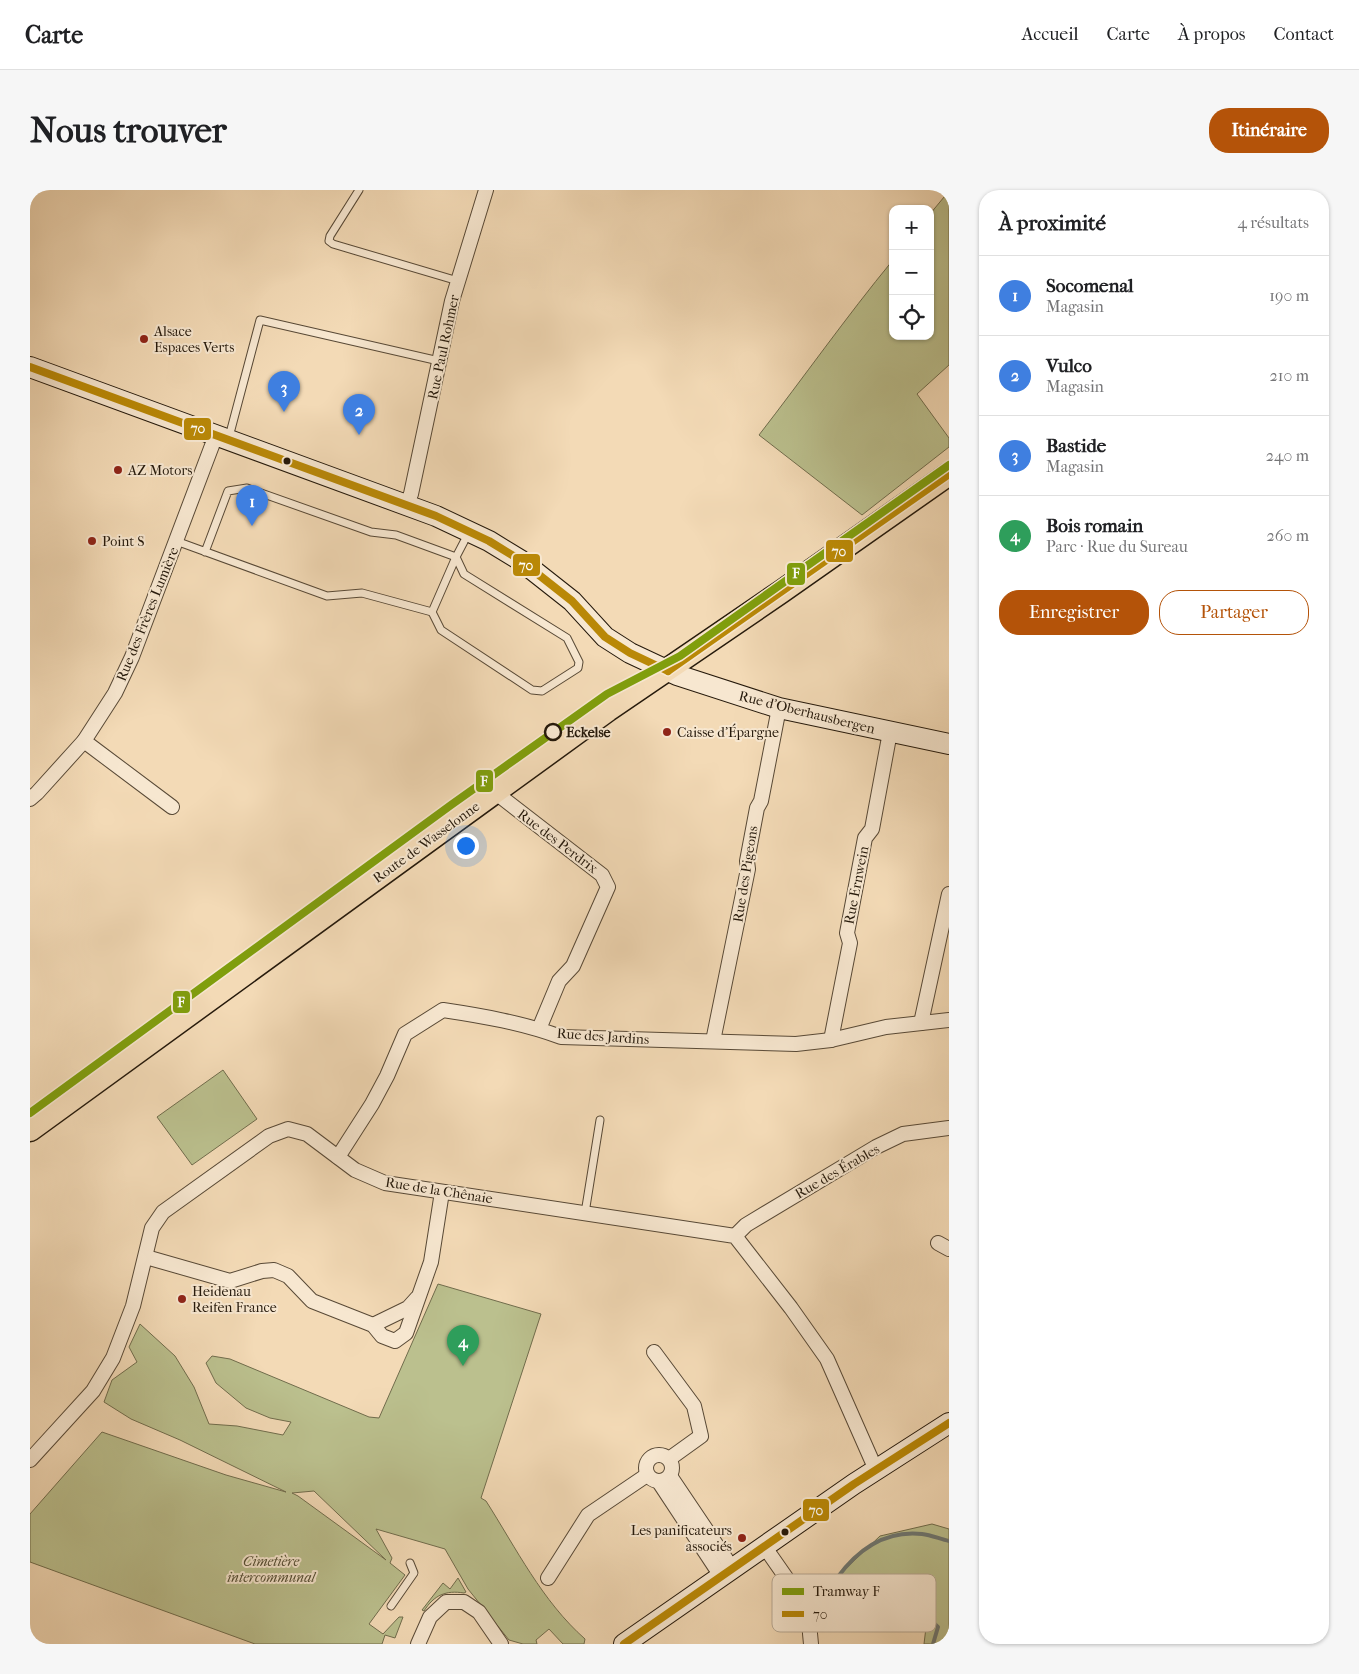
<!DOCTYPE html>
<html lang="fr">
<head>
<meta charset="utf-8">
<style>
  body { margin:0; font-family:"IM FELL French Canon",serif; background:#f6f6f6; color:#202124 }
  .controls { position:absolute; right:15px; top:15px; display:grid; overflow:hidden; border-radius:10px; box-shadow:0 1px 4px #0004 }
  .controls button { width:45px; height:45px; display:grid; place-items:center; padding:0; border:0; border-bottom:1px solid #e0e0e0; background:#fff; color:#202124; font:25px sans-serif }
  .you { position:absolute; left:435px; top:655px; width:18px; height:18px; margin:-12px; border:4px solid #fff; border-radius:50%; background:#1a73e8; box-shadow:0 0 0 8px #1a73e833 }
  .badge { display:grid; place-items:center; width:32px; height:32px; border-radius:50%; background:#b45309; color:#fff; font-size:16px; font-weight:700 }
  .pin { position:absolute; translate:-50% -41px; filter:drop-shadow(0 1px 2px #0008) }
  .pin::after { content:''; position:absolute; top:26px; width:18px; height:15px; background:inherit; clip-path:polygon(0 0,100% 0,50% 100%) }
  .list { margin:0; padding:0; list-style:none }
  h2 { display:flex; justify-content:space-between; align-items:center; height:65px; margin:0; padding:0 20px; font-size:21px }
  h2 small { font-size:16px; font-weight:400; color:#757577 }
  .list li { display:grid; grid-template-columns:32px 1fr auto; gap:15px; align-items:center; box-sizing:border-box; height:80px; padding:0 20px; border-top:1px solid #e0e0e0 }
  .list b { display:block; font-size:19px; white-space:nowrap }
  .list p { margin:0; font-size:16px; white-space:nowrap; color:#757577 }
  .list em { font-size:16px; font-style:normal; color:#757577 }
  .actions { display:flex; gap:10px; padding:15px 20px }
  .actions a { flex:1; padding:11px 0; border:1px solid #b45309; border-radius:20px; text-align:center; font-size:18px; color:#b45309 }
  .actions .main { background:#b45309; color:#fff }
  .icon { flex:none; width:28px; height:28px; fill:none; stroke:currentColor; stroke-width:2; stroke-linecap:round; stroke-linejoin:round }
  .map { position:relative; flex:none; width:919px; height:1454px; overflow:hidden; border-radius:20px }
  header { display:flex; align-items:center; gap:30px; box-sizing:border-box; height:70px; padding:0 25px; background:#fff; border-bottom:1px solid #e0e0e0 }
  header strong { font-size:24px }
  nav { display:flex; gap:28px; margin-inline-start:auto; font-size:18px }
  .intro { display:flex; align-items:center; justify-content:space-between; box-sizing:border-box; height:120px; padding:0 30px }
  h1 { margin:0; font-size:35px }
  .button { padding:12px 22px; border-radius:20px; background:#b45309; color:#fff; font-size:18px; font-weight:700 }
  main { display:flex; gap:30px; padding:0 30px }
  aside { flex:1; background:#fff; border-radius:20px; box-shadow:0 1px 4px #0004 }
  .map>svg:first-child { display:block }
</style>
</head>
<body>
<header>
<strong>Carte</strong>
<nav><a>Accueil</a><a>Carte</a><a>À propos</a><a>Contact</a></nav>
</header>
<div class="intro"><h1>Nous trouver</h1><a class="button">Itinéraire</a></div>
<main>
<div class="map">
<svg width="919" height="1454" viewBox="0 0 919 1454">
  <rect width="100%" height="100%" fill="#f3dab6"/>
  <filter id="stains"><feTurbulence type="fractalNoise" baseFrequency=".004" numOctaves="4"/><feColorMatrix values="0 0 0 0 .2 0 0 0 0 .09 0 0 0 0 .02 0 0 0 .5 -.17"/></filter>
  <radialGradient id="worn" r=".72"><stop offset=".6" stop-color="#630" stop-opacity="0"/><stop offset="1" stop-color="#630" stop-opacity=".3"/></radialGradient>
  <!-- green -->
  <g fill="#bbc08e" stroke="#706c4c" fill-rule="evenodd">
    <path d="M919 1V175L887 204 919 248V257L832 325 729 245C774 187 816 127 863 70V146H900V24Z"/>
    <polygon points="193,880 227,929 162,975 127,927"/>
    <path d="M408 1094 511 1124 451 1308 456 1311C486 1358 512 1411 555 1449L554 1454H533L519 1439 506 1450 507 1454H493L479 1450 438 1399 415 1359 346 1339 362 1368 360 1373 375 1385 339 1434 353 1444 369 1427H373L365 1448 355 1445 352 1454H225L0 1372V1324L72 1242 196 1285 256 1302 150 1250 101 1229 74 1212 82 1190 107 1172 99 1157 110 1134 145 1166 164 1197 179 1234 207 1236 253 1245 261 1232 240 1228 216 1218 186 1193 176 1173 182 1166 200 1169 339 1227 349 1228ZM284 1301 356 1370 268 1306 262 1303Z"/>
    <polygon points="902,1334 919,1339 919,1454 894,1454 898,1421 820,1402 808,1386 850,1346"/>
    <path d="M428 1388 436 1402 434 1403C416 1400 404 1405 394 1421L392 1420 413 1393 420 1399Z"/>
  </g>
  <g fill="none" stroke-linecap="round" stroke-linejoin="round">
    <!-- stream -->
    <path stroke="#6f7873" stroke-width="4" d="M903 1454 908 1437 897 1427 882 1418 815 1405 809 1399 807 1388C828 1359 855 1340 892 1344 901 1345 910 1349 919 1351"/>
    <!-- lane casing -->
    <g stroke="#584936" stroke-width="9">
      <g id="lane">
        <polyline points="329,0 300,46 299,51 303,54 428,91"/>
        <polyline points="199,247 230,130 409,171"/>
        <polyline points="146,351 297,406 332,403 402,422 426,367 366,345 341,342 217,298 198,301 175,362"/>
        <polyline points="402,422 411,440 502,500 512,501 548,478 549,472 537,448 434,384 426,367 438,344"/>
        <polyline points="555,1023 570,930"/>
        <polyline points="361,1416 384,1383 380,1373"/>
      </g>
    </g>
    <!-- street casing -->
    <g stroke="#584936" stroke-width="16">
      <g id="street">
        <polyline points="376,315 381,304 422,111 456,0"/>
        <polyline points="54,551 142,617"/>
        <polyline points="466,603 572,685 578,697 543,776 529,791 509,839"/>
        <polyline points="0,609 7,603 54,551 85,503 102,467 186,245"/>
        <polyline points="891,833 919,704"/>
        <polyline points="801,850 820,753 817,743 835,648 842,639 860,542"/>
        <polyline points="683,851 718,679 717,671 727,618 731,611 749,518"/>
        <path d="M308 967 342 914 357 886 375 844 413 820C453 826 493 833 531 847L766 854 801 850 856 837 919 830"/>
        <polyline points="705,1046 716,1035 846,957 873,944 919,938"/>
        <polyline points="908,1053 919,1059"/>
        <polyline points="116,1067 200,1091 232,1081 244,1080 258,1086 282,1111 343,1135 352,1146 365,1151 376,1143 401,1072 412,1002"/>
        <polyline points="343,1135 378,1118 387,1108"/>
        <polyline points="624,1162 664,1216 671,1246 639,1269"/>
        <circle cx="629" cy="1278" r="13"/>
        <polyline points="0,1270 63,1201 83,1168 103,1116 122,1038 133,1022 239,946 258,939 277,944 325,980 355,993 705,1046 761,1118 797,1169 846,1280"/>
        <polyline points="640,1286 702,1378"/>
        <polyline points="629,1292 691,1386"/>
        <polyline points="734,1356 771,1409 779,1433 781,1454"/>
        <polyline points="518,1388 558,1325 617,1285"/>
        <polyline points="388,1454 400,1427 416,1412 434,1412 449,1422 471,1454"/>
      </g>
    </g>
    <!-- secondary casing -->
    <g stroke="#25190b" stroke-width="22">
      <g id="secondary">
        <polyline points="0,177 406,326 459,351 490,370 542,411 575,447 600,463 647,485 749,518 919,554"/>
        <polyline points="594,1454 824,1294 919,1233"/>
      </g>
    </g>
    <!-- primary casing -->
    <g stroke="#25190b" stroke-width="25">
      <polyline id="primary" points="0,940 578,520 751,402 919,284"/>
    </g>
    <!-- lane -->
    <use href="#lane" stroke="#f7e7d0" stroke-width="7"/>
    <!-- street -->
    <use href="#street" stroke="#f7e7d0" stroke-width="14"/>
    <!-- secondary -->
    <use href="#secondary" stroke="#f7e7d0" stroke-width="20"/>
    <!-- primary -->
    <use href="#primary" stroke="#f3dab6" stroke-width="22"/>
    <!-- bus-1 casing -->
    <g stroke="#f7e7d0" stroke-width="11">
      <g id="bus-1">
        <polyline points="0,177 406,326 459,351 490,370 542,411 575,447 600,463 638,481"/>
        <polyline points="638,481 919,284"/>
        <polyline points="594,1454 824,1294 919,1233"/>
      </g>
    </g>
    <!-- bus-1 -->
    <use href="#bus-1" stroke="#b98807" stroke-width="8"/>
    <!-- tram-1 casing -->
    <g stroke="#f7e7d0" stroke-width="11">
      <polyline id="tram-1" points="0,923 421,615 577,504 650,466 919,275"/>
    </g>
    <!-- tram-1 -->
    <use href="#tram-1" stroke="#809e0d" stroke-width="8"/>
  </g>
  <!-- markers -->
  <g fill="#8f2418" stroke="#f7e7d0" stroke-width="2">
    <circle cx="114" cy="149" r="5"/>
    <circle cx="88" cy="280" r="5"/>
    <circle cx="62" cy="351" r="5"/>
    <circle cx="637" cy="542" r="5"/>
    <circle cx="152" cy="1109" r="5"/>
    <circle cx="712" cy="1348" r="5"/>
  </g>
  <g fill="#25190b" stroke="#f7e7d0" stroke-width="2">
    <circle cx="257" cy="271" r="4.5"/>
    <circle cx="755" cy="1342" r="4.5"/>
  </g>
  <circle fill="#f7e7d0" stroke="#25190b" stroke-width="2.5" cx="523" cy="542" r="8"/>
  <g text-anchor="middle" stroke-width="4" stroke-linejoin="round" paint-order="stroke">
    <!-- poi labels -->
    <g font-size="14" fill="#25190b" stroke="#f7e7d0" text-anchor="start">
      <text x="124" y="146">Alsace<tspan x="124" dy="16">Espaces Verts</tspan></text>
      <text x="98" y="285">AZ Motors</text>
      <text x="72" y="356">Point S</text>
      <text x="647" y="547">Caisse d'Épargne</text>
      <text x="162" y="1106">Heidenau<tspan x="162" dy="16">Reifen France</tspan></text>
      <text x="702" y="1345" text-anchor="end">Les panificateurs<tspan x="702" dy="16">associés</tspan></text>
    </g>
    <!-- street labels -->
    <g font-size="14" fill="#25190b" stroke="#f7e7d0">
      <text transform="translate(413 157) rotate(-78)" y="5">Rue Paul Rohmer</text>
      <text transform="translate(117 424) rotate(-68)" y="5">Rue des Frères Lumière</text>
      <text transform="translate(777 522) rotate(14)" y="5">Rue d'Oberhausbergen</text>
      <text transform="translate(528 651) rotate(37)" y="5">Rue des Perdrix</text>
      <text transform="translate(396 652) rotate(-36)" y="5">Route de Wasselonne</text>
      <text transform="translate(715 684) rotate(-81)" y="5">Rue des Pigeons</text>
      <text transform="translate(826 695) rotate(-79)" y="5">Rue Ernwein</text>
      <text transform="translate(573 846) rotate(4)" y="5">Rue des Jardins</text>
      <text transform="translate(807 981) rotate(-30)" y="5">Rue des Érables</text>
      <text transform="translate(409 1000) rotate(9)" y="5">Rue de la Chênaie</text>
    </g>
    <!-- stop labels -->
    <g font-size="14" font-weight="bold" fill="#25190b" stroke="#f7e7d0" text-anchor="start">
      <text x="536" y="547">Eckelse</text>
    </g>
    <!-- park labels -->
    <g font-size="14" font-style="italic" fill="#524b32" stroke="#f7e7d0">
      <text x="241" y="1376">Cimetière<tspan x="241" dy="16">intercommunal</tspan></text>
    </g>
  </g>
  <!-- legend -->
  <rect x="742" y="1384" width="164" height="58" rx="8" fill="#f7e7d0" stroke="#b8a995" stroke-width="1"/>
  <rect x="752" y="1398" width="22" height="7" fill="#809e0d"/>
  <rect x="752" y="1421" width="22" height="6" fill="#b98807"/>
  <g font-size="14" fill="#25190b">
    <text x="783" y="1406">Tramway F</text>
    <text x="783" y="1429">70</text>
  </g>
  <g stroke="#f7e7d0" stroke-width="2">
    <rect x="153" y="227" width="29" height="24" rx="5" fill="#b98807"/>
    <rect x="795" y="349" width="29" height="24" rx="5" fill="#b98807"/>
    <rect x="482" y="363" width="29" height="24" rx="5" fill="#b98807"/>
    <rect x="756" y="372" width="20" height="24" rx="5" fill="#809e0d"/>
    <rect x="445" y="579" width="19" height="24" rx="5" fill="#809e0d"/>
    <rect x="142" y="800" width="19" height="24" rx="5" fill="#809e0d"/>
    <rect x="772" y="1308" width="28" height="24" rx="5" fill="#b98807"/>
  </g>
  <g font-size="14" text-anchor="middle" font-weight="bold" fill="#fff">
    <text x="168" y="243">70</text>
    <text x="809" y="366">70</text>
    <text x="496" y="380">70</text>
    <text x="766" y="388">F</text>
    <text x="454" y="596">F</text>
    <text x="151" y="817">F</text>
    <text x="786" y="1325">70</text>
  </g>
  <rect width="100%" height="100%" filter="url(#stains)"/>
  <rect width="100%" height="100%" fill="url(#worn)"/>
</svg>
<div class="controls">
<button>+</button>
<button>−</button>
<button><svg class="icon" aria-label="locate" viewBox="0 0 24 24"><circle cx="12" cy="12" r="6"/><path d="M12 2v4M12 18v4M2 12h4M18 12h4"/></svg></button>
</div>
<div class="you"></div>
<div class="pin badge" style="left:222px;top:336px;background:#3f7fe0">1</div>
<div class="pin badge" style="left:329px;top:245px;background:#3f7fe0">2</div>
<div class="pin badge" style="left:254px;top:222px;background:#3f7fe0">3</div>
<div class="pin badge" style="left:433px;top:1176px;background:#2e9e5b">4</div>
</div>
<aside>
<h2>À proximité<small>4 résultats</small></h2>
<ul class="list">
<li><span class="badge" style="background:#3f7fe0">1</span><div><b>Socomenal</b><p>Magasin</p></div><em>190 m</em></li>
<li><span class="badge" style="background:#3f7fe0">2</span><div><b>Vulco</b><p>Magasin</p></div><em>210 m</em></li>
<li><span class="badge" style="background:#3f7fe0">3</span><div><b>Bastide</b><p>Magasin</p></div><em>240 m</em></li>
<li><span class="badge" style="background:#2e9e5b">4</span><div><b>Bois romain</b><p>Parc · Rue du Sureau</p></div><em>260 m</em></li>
</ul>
<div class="actions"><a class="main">Enregistrer</a><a>Partager</a></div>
</aside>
</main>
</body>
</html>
